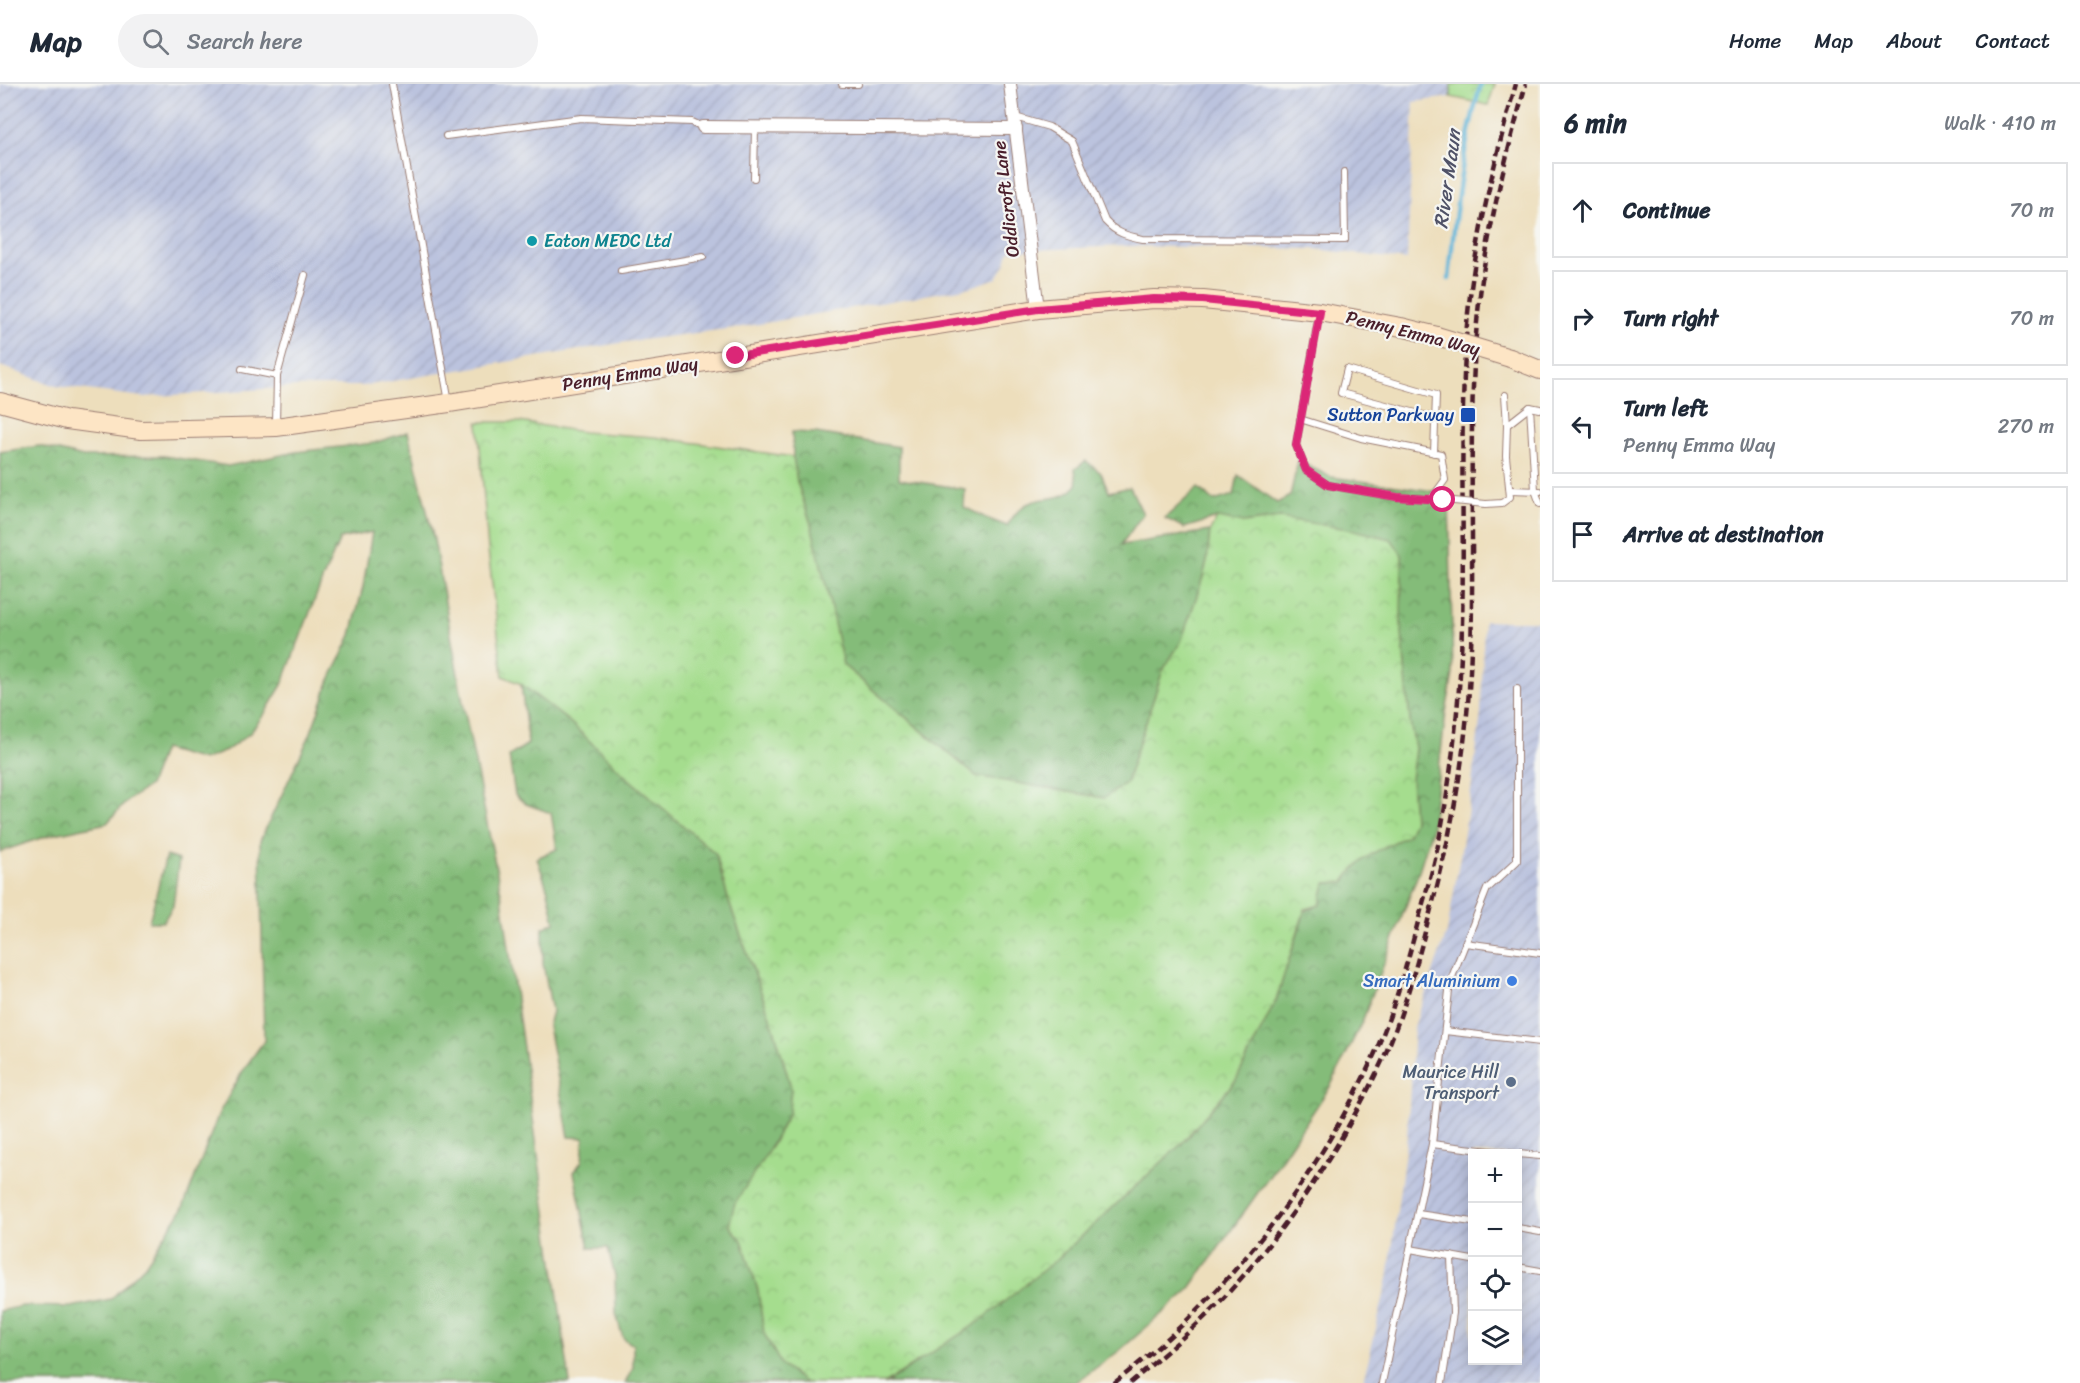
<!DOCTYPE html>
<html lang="en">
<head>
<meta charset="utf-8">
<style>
  body { margin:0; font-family:Sriracha,sans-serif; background:#f2f2f3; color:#1f2937 }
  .controls { position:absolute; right:18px; bottom:18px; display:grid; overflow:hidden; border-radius:0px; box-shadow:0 3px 15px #0003 }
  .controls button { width:54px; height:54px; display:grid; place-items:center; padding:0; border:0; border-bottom:2px solid #e0e1e3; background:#fff; color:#1f2937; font:30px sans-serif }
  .stop { position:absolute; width:18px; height:18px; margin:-14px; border:4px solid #db2777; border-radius:50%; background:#fff }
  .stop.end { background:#db2777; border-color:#fff; box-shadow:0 2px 6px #0008 }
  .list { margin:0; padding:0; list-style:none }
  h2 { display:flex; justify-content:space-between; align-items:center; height:78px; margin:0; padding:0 24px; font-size:26px }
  h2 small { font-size:20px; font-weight:400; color:#747a83 }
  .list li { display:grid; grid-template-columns:39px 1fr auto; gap:18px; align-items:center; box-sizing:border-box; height:96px; margin:0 12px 12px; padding:0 12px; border:2px solid #e0e1e3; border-radius:0px }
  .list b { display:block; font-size:22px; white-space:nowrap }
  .list p { margin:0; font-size:20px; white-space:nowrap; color:#747a83 }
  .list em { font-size:20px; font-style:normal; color:#747a83 }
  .icon { flex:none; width:33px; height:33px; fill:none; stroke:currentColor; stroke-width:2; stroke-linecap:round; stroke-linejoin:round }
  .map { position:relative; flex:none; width:1540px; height:1299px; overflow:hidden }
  header { display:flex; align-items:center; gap:36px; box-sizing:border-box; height:84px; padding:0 30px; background:#fff; border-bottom:2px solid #e0e1e3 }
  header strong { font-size:28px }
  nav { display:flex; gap:33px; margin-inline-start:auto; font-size:21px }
  .search { width:420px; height:54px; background:#f2f2f3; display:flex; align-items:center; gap:15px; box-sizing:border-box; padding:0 21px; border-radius:33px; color:#747a83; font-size:22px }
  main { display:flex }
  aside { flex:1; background:#fff }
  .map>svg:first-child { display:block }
</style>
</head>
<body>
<header>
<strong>Map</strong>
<div class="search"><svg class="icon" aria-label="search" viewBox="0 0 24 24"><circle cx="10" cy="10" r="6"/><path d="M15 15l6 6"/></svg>Search here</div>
<nav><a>Home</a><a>Map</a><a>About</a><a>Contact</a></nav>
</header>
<main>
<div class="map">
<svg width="1540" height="1299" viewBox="0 0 1540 1299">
  <defs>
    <pattern id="industrial-furrows" width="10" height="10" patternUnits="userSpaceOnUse" patternTransform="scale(1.5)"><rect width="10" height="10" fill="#bbc3de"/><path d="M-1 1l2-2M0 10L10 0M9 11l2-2" fill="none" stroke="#a2a7bf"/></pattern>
    <pattern id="forest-crowns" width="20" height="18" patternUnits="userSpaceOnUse" patternTransform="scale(1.5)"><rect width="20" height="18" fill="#84bc79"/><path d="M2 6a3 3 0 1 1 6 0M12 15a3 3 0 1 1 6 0" fill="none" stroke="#6e9863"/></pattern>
    <pattern id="park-crowns" width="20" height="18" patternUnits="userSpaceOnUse" patternTransform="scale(1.5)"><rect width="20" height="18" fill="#a5dd8e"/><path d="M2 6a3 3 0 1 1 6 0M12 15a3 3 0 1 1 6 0" fill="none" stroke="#90bd7b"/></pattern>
  </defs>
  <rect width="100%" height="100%" fill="#f6f6f2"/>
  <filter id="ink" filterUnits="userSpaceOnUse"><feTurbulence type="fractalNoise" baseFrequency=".0167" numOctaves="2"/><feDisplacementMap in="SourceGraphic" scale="12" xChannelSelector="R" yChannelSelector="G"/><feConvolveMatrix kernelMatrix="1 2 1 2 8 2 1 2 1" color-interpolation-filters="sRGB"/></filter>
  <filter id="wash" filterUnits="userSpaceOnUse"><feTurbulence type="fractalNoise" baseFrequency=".008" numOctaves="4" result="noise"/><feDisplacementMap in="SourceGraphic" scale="24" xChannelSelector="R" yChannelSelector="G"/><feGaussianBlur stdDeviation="1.35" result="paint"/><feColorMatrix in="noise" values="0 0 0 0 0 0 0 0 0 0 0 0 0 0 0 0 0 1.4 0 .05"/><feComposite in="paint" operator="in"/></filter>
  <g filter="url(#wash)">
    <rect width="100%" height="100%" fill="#eddebc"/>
    <!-- industrial -->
    <g fill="url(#industrial-furrows)" fill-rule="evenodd">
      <polygon points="0,0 1451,0 1451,13 1414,18 1407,176 1315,165 1124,162 1009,167 1006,179 997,194 971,203 742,243 626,258 363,302 311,302 143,313 56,302 0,282"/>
      <path d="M1484 537H1540V1299H1363L1388 1194 1407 1052 1414 943 1447 848 1470 714 1481 629ZM1472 1070H1518V1276H1472Z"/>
    </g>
    <!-- forest -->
    <g fill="url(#forest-crowns)" stroke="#676e52" stroke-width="1.5">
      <polygon points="408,348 434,456 463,619 502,814 570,1299 0,1299 0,1227 22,1222 71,1223 111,1215 145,1181 183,1124 219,1029 244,985 264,957 260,757 310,651 329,598 351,551 363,503 372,448 340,455 323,494 282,601 265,629 250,649 226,667 203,676 163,665 149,702 127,717 107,739 50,751 0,768 0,368 39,362 83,373 164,372 228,382 296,368 374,359"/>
      <path d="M792 348 816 349 899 363V395L965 405 964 423 986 434 1007 442C1012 434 1019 424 1027 420 1047 410 1060 420 1077 401L1075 385 1086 377 1101 389 1109 408 1130 403 1143 430 1121 461 1210 447 1207 478 1200 503 1181 558 1163 586 1126 699 1104 714 976 692 843 581 811 440 797 398 793 373Z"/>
      <polygon points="1298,377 1331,393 1434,407 1449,414 1453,590 1446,628 1431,748 1418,790 1362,938 1331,1001 1276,1083 1188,1207 1119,1267 1075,1299 885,1299 908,1285 1057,1175 1181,1060 1236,996 1276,916 1305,827 1320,821 1325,799 1344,798 1353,785 1371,769 1407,752 1414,737 1411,695 1415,664 1410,638 1401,539 1402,471 1310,440 1280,434 1244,439 1217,434 1184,444 1165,434 1198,404 1214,417 1234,411 1238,391 1277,419 1290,412"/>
      <polygon points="521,600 571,639 629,695 716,770 729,818 774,944 791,1003 789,1028 729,1141 742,1156 758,1206 764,1249 782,1282 806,1299 625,1299 633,1284 633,1261 623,1254 616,1230 615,1192 608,1164 589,1164 574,1088 582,1077 584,1054 569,1053 548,942 552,927 543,880 543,844 555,838 548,807 537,774 557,765 551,729 526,720 515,711 509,672 528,660"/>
      <polygon points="166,772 179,776 173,822 163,838 149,838"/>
    </g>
    <!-- park -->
    <g fill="url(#park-crowns)" stroke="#787e5c" stroke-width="1.5">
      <polygon points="1451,0 1495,0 1488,21 1451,13"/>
      <path d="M478 338H519L583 348 654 353 793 373 797 398 811 440 826 502 843 581 976 692 1104 714 1126 699 1163 586 1181 558 1200 503 1207 478 1210 447 1217 434 1244 439 1280 434 1354 446 1391 455 1402 471 1401 539 1410 638 1415 664 1411 695 1414 737 1407 752C1380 765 1361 772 1344 798L1325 799 1320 821 1305 825 1276 916 1236 996 1181 1060 1057 1175 979 1238 885 1299H806L782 1282 764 1249 758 1206 742 1156 729 1141 735 1119 773 1060 789 1028 791 1003 774 944 729 818 716 770 629 695 571 639 521 600 503 592 488 466Z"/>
    </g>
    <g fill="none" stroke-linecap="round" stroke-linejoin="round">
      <!-- stream -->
      <path stroke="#5ab2d7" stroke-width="4.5" d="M1449 195C1455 130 1462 63 1481 0"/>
    </g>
  </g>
  <g filter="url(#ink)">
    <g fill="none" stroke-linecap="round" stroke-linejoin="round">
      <!-- service casing -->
      <g stroke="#9c7e74" stroke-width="8">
        <g id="service">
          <polyline points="392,0 449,318"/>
          <polyline points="842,0 858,0"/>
          <path d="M1015 33 1049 43 1072 57 1105 137C1116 149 1127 152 1143 155L1345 156 1344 88"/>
          <polyline points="446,52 581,34 692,38 703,43"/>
          <polyline points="754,94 755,43"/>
          <polyline points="621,187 703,173"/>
          <polyline points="1319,231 1296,361 1306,386 1328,401 1397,413 1443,416"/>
          <polyline points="242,285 277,292"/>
          <polyline points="1505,311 1507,341"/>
          <polyline points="1530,323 1535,406 1540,420"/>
          <polyline points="1300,335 1361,354 1441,370 1445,396 1431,415"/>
          <polyline points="276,340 277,292 305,191"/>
          <polyline points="1434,369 1436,311 1347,285 1341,309 1435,334"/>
          <polyline points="1510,406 1540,407"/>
          <polyline points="1486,420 1502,419 1510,413 1506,372 1507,341 1530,323 1540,325"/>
          <polyline points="1465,859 1540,869"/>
          <polyline points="1445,947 1540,958"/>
          <polyline points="1432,1060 1514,1070"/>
          <polyline points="1518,1070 1540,1072"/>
          <polyline points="1418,1130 1472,1138"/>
          <polyline points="1518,1144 1540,1148"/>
          <polyline points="1410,1165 1472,1176"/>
          <polyline points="1518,1183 1540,1187"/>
          <polyline points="1382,1299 1432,1060 1450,898 1487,805 1517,777 1517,605"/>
          <polyline points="1442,1299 1453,1229 1451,1172"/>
        </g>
      </g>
      <!-- minor casing -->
      <g stroke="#9c7e74" stroke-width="14">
        <g id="minor">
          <polyline points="1010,0 1038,225"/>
          <polyline points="703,43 1016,45"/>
        </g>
      </g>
      <!-- secondary casing -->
      <g stroke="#9c7e74" stroke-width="20">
        <g id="secondary">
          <polyline points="1510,274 1540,286"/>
          <polyline points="0,318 67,336 141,346 276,343 449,319 1038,225 1154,215 1203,216 1320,228 1401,243 1437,252"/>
        </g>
      </g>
      <!-- service -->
      <use href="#service" stroke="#fff" stroke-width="6"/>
      <!-- minor -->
      <use href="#minor" stroke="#fff" stroke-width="12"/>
      <!-- secondary -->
      <use href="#secondary" stroke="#fde5c5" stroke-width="18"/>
      <!-- rail -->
      <g stroke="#4a1f2b" stroke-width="4.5" stroke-dasharray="9 4.5" stroke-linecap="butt">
        <path d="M1114 1299C1227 1213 1316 1097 1375 969 1394 926 1407 880 1419 834 1425 811 1432 789 1437 766 1449 708 1456 648 1460 590 1467 470 1457 349 1468 229 1476 153 1495 73 1516 0"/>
        <path d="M1130 1299C1164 1270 1199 1241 1229 1208 1292 1138 1344 1058 1384 973 1405 926 1418 875 1431 825 1452 748 1466 668 1470 588 1476 468 1466 347 1478 228 1486 151 1505 74 1526 0"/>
      </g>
      <!-- service-bridge casing -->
      <g stroke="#9c7e74" stroke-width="8" stroke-linecap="butt">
        <polyline id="service-bridge" points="1443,416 1486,420"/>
      </g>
      <!-- secondary-bridge casing -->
      <g stroke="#9c7e74" stroke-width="20" stroke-linecap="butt">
        <polyline id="secondary-bridge" points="1437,252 1510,274"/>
      </g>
      <!-- service-bridge -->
      <use href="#service-bridge" stroke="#fff" stroke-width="6"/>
      <!-- secondary-bridge -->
      <use href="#secondary-bridge" stroke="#fde5c5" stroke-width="18"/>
    </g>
  </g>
  <g fill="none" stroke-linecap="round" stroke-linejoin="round" filter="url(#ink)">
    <!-- route -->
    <polyline stroke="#db2777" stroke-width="8" points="736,272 1038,225 1154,215 1203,216 1320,228 1296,361 1306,386 1328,401 1397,413 1443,416"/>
  </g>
  <!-- markers -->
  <circle fill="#0f9aa8" stroke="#f6f6f2" stroke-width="2" cx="532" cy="157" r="6"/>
  <rect fill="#1a4fb4" stroke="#f6f6f2" stroke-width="2" x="1460" y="323" width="16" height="16" rx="3"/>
  <circle fill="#3f7fe0" stroke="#f6f6f2" stroke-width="2" cx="1512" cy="897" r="6"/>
  <circle fill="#5c6f8a" stroke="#f6f6f2" stroke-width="2" cx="1511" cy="998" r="6"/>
  <g text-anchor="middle" stroke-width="4.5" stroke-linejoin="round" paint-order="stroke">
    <!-- street labels -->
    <g font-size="18" fill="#4a1f2b" stroke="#f6f6f2">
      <text transform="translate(1006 115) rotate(-97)" y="6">Oddicroft Lane</text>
      <text transform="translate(1413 249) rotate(14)" y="6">Penny Emma Way</text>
      <text transform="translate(630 290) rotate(-9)" y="6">Penny Emma Way</text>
    </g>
    <!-- culture labels -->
    <g font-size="18" fill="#0d838f" stroke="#f6f6f2" text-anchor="start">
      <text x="544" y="163">Eaton MEDC Ltd</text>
    </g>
    <!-- transit labels -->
    <g font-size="18" fill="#164399" stroke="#f6f6f2" text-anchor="end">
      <text x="1454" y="337">Sutton Parkway</text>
    </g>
    <!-- shop labels -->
    <g font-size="18" fill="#366cbe" stroke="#f6f6f2" text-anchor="end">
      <text x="1500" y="903">Smart Aluminium</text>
    </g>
    <!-- service labels -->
    <g font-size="18" fill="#4e5e75" stroke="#f6f6f2" text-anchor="end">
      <text x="1499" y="994">Maurice Hill<tspan x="1499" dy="21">Transport</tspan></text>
    </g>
    <!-- water labels -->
    <g font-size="20" font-style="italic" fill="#505267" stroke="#f6f6f2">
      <text transform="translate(1447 95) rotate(-82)" y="7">River Maun</text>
    </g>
  </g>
</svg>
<div class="controls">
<button>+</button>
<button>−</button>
<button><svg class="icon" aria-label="locate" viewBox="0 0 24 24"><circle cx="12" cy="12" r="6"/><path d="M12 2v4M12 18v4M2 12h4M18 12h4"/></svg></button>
<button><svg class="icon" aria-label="layers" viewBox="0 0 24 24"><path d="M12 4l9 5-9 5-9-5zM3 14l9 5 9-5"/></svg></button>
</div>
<div class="stop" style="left:1443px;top:416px"></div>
<div class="stop end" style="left:736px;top:272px"></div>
</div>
<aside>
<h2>6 min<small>Walk · 410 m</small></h2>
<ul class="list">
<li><svg class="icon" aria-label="ahead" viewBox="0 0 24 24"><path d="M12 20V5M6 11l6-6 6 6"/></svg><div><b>Continue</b></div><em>70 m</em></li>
<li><svg class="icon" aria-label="right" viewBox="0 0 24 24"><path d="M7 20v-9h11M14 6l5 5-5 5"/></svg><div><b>Turn right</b></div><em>70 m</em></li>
<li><svg class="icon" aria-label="left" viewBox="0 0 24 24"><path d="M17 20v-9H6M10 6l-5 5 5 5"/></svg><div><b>Turn left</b><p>Penny Emma Way</p></div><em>270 m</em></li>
<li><svg class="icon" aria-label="arrive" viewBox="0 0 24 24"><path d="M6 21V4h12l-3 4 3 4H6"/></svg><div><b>Arrive at destination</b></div></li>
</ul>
</aside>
</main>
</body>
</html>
